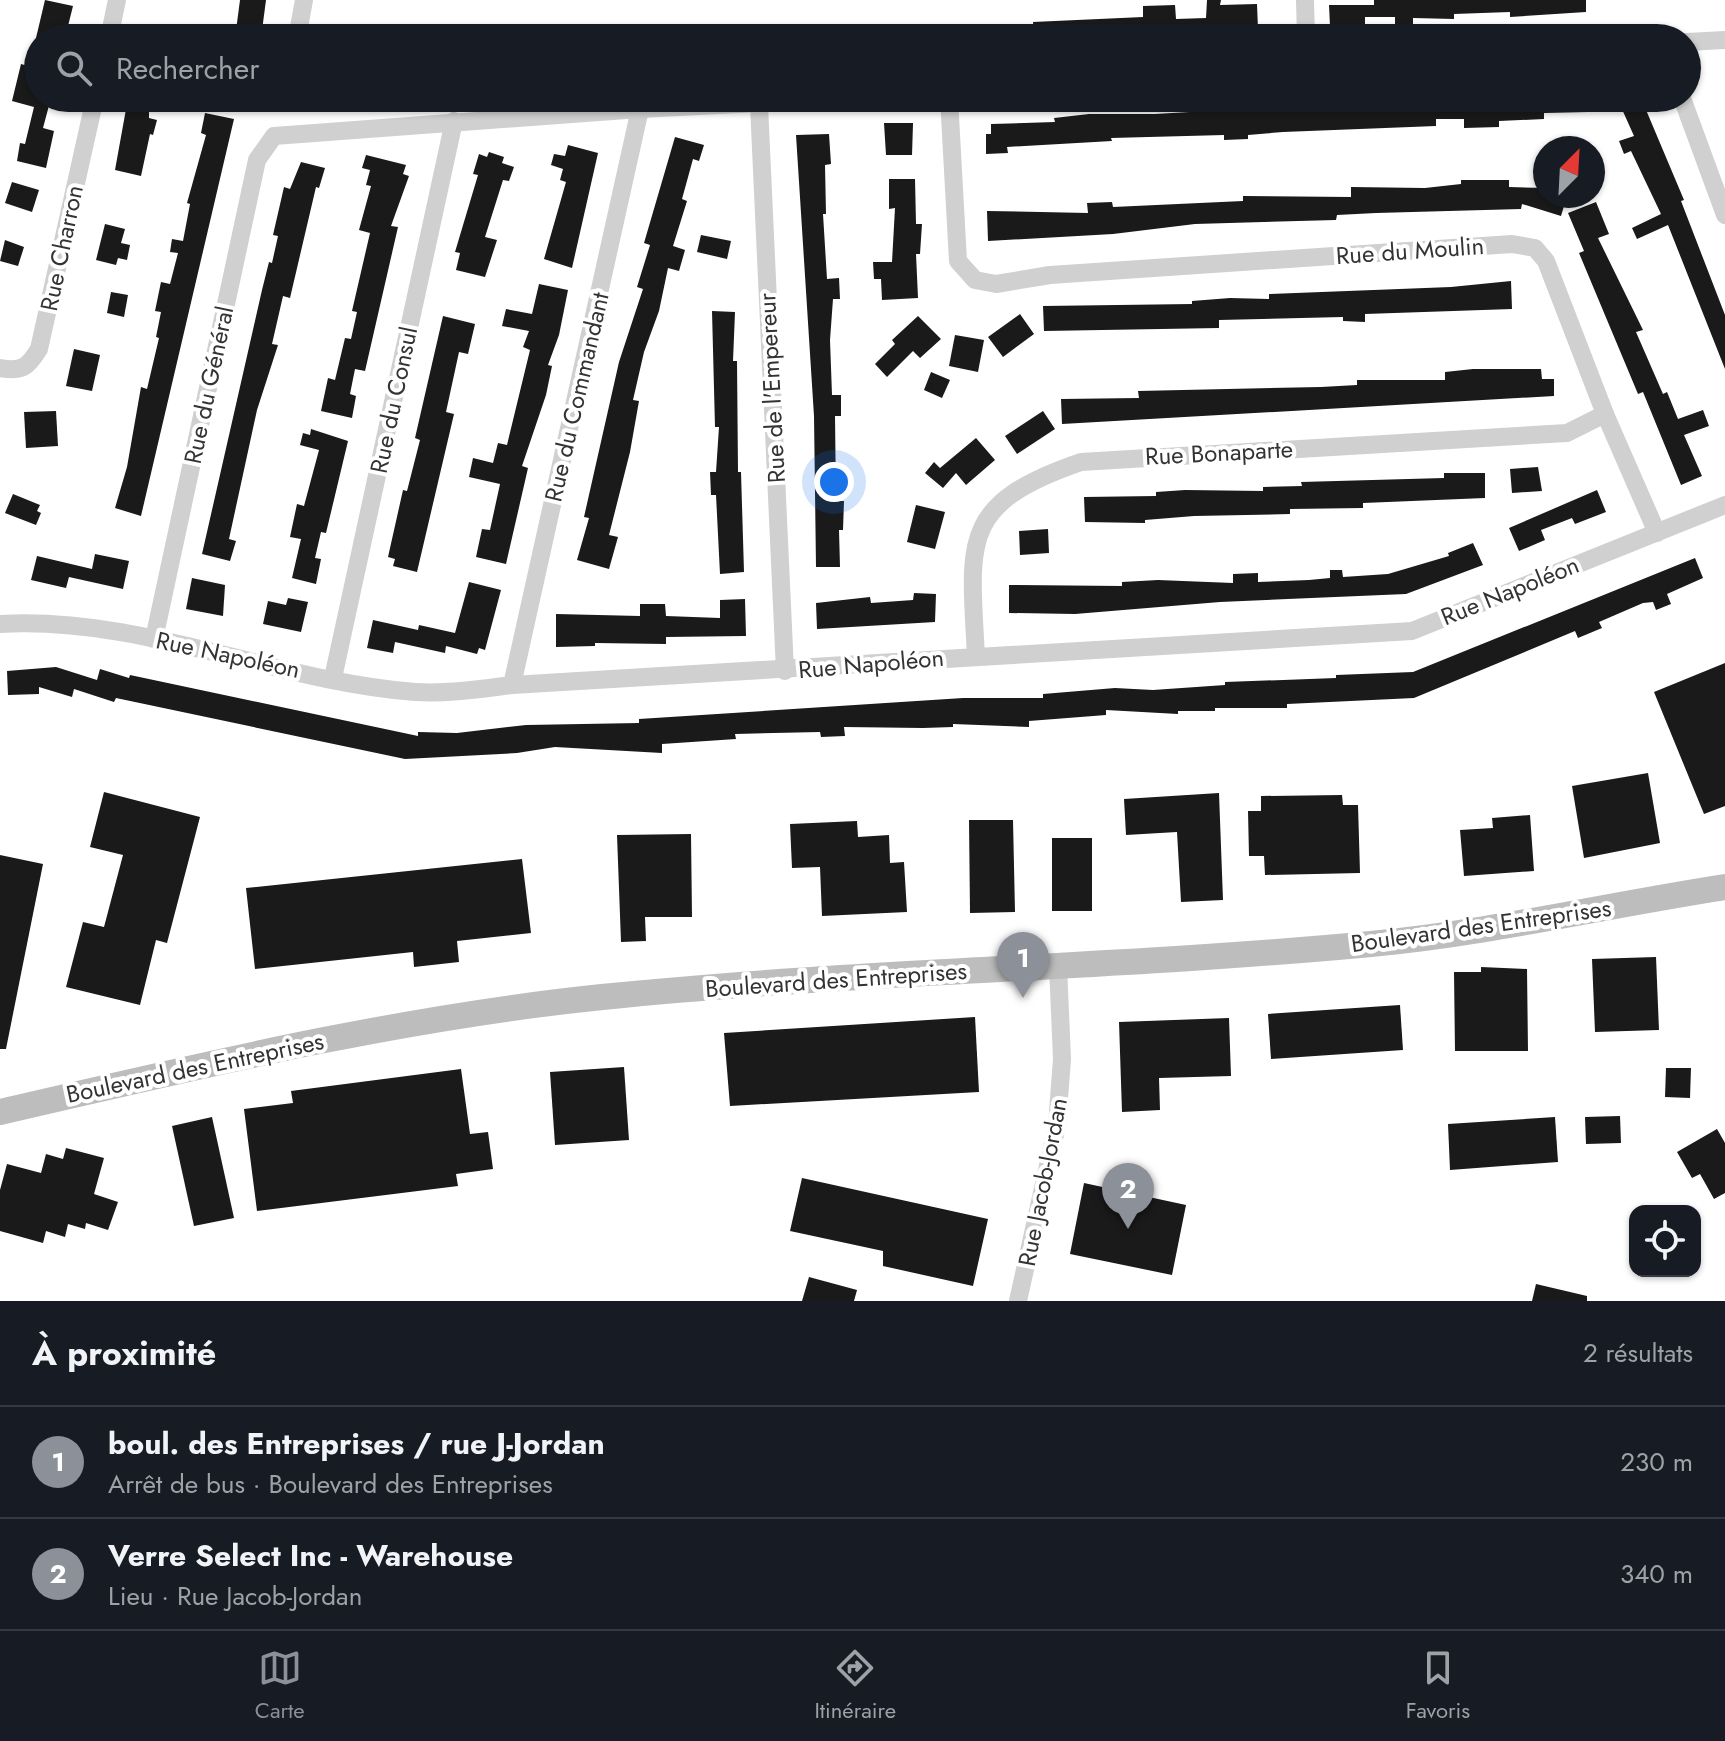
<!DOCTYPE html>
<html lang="fr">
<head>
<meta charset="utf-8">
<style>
  body { margin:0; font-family:Jost,sans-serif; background:#20242c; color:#f1f3f6 }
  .controls { position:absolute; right:24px; bottom:24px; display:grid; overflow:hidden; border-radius:16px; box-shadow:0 2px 6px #0004 }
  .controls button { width:72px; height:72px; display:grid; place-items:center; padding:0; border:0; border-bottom:2px solid #363941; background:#171b24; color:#f1f3f6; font:40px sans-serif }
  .compass { position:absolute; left:1533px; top:136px; width:72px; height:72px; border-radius:50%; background:#171b24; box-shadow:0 2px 6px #0004; rotate:24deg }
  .you { position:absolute; left:834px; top:482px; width:28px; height:28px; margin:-20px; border:6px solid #fff; border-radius:50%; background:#1a73e8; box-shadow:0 0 0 12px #1a73e833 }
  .badge { display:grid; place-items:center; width:52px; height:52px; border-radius:50%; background:#8c9099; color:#fff; font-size:26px; font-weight:700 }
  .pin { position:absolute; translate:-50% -66px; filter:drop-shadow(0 2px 4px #0008) }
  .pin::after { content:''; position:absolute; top:42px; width:28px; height:24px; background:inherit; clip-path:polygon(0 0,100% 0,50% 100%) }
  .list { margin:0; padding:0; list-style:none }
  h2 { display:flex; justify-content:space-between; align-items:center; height:104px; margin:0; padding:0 32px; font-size:34px }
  h2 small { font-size:26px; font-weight:400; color:#9ea1a6 }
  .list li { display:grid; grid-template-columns:52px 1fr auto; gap:24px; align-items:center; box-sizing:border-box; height:112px; padding:0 32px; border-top:2px solid #363941 }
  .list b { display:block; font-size:30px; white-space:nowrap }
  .list p { margin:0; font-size:26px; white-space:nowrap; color:#9ea1a6 }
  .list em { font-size:26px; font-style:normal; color:#9ea1a6 }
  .icon { flex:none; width:44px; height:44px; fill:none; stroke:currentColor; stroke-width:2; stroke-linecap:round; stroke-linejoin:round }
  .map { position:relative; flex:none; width:1725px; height:1301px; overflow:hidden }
  .search { position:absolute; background:#171b24; box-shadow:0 2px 6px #0004; left:24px; right:24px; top:24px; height:88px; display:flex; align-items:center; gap:20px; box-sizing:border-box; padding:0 28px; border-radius:44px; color:#9ea1a6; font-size:30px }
  .sheet { height:328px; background:#171b24 }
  nav { display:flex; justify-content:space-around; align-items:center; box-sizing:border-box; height:112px; border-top:2px solid #363941; background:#171b24; font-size:22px; color:#9ea1a6 }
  nav a { display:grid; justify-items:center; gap:4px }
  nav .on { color:#8c9099 }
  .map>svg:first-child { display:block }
</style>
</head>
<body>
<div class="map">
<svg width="1725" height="1301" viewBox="0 0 1725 1301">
  <rect width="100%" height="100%" fill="#fff"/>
  <!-- building -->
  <g fill="#1a1a1a">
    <polygon points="45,0 73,6 65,38 36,38"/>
    <polygon points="240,0 266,0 261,38 235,38"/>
    <polygon points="1207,0 1221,0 1220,5 1257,4 1258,29 1243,29 1243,36 1208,38 1034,38 1033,22 1143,17 1143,6 1175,5 1176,19 1206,18"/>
    <polygon points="1374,0 1586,0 1586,12 1510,17 1510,12 1454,14 1454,19 1413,18 1413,25 1395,25 1395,17 1365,17 1365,26 1330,26 1329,5 1374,5"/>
    <polygon points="21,64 38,69 38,98 51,98 43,128 54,131 46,168 17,161 20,143 25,144 34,107 12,101"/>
    <polygon points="128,98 149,98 149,118 157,120 153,135 150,134 141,176 115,170"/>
    <polygon points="1588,98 1588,112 1544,113 1544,119 1499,121 1499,127 1464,128 1464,119 1436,119 1436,126 1283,132 1248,135 1248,139 1224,140 1224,135 1111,138 1112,141 1007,147 1008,153 986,154 986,134 991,134 991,124 1055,122 1054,118 1089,114 1155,114 1418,99"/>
    <polygon points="1617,98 1641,98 1684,200 1681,201 1725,315 1725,369 1668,225 1637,239 1632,228 1661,214 1631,151 1624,154 1619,141 1634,136"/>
    <polygon points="205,113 234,119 141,516 115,508 127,467 141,387 147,389 159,338 156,337 161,312 155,311 161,282 170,284 178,253 170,252 172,239 183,241 190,204 187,203 206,135 201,133"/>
    <polygon points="884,123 913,123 912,155 886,155"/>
    <polygon points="829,134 831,164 825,165 826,214 823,214 827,279 839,278 840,299 833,299 830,340 832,395 841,395 841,416 835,416 836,501 844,501 843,530 839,530 840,567 816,567 814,416 796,135"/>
    <polygon points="675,137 704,145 699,161 693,159 682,199 687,201 673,246 685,250 679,271 668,268 659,311 644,352 633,400 639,401 630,452 609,535 618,537 609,569 577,560 589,518 584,517 619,362 643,289 637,287 650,245 644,243"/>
    <polygon points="568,145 598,153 572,268 544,259 566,182 560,180 563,169 551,165 554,154 565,156"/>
    <polygon points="489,152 504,157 502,163 514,167 509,181 503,180 485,237 497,240 485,277 456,270 460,253 455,252 478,175 473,174 479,154 487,157"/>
    <polygon points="366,155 406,165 403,174 409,176 391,226 398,227 365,371 355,369 350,394 356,396 352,418 321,411 328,378 335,380 345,338 351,339 357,312 352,311 370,233 359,230 371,186 366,185 370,170 362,168"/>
    <polygon points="301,162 325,168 319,188 316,187 290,298 283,296 272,344 278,345 257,410 229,539 236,541 230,561 202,554 262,290 269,262 272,263 278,236 273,235 284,187 290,189"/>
    <polygon points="889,179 915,179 916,224 922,224 920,254 916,254 918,298 882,300 881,279 874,279 873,262 892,262 895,208 889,209"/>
    <polygon points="1461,180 1509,180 1509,187 1545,188 1545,196 1567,196 1561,216 1522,204 1521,209 1376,213 1337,215 1336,220 1195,224 1113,234 988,241 987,211 1088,213 1087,203 1112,202 1113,207 1243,201 1243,196 1351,197 1351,187 1425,188 1461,184"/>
    <polygon points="12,182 39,190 32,212 5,203"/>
    <polygon points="1596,202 1609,234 1598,238 1643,330 1636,332 1663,394 1667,392 1678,419 1703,410 1709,426 1684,435 1702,476 1681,485 1643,392 1638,394 1579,253 1584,251 1568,213"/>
    <polygon points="105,224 125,229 121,243 130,245 127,260 118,258 116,265 96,260"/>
    <polygon points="701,235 731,241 727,259 697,252"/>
    <polygon points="5,240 24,247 18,266 0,261"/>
    <polygon points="1511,281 1512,309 1365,314 1365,322 1343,321 1343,317 1219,320 1219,328 1044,331 1043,306 1192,304 1192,301 1230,298 1269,299 1269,294 1451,287"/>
    <polygon points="539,284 568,290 559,335 548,365 552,366 546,395 522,466 528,468 506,564 476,557 482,529 490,530 500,484 469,477 473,458 493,463 498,443 507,445 530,350 523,347 529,331 502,326 506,309 532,314"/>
    <polygon points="111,292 128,295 124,317 107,313"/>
    <polygon points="712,311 735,312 733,361 737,361 738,472 741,472 744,572 720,574 716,495 711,495 710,472 716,472 719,427 715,427"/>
    <polygon points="1020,314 1034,334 1003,357 988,337"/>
    <polygon points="443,316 475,324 468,354 459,352 446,412 454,414 417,572 393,566 395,559 388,557 403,490 407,491 420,440 415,438"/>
    <polygon points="918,316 941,339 920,358 913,351 887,377 875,364 895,344 892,340"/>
    <polygon points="955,335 984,340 978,372 949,366"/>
    <polygon points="74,349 100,355 92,391 66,386"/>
    <polygon points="1473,369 1541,369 1542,379 1554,379 1554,396 1062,424 1061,399 1139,398 1138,391 1321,387 1357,385 1357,380 1445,380 1445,372"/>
    <polygon points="931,372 950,380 942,398 924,390"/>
    <polygon points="56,411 58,446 26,448 24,412"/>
    <polygon points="1043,411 1055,429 1017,454 1005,436"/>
    <polygon points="311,429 348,441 326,533 321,532 315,558 321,559 316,584 292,578 301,539 290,537 297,504 304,506 319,450 300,445 303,433 310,435"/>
    <polygon points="976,438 995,460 966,485 956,473 943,488 925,473 934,462 940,468"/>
    <polygon points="1538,467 1542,491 1512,493 1510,469"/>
    <polygon points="1444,473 1485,473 1485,498 1363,503 1363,508 1290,509 1290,514 1194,516 1145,520 1145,523 1085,522 1084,497 1156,496 1156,492 1185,490 1263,491 1263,487 1302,486 1301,482 1444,478"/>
    <polygon points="1597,490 1606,512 1575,524 1572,518 1541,530 1545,540 1519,551 1509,528"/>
    <polygon points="13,494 40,505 37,511 41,513 36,525 5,513"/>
    <polygon points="916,505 945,512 935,549 907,542"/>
    <polygon points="1048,529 1049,553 1020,555 1019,531"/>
    <polygon points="1473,543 1483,565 1406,594 1220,602 1075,614 1009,613 1009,585 1122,586 1122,582 1158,580 1233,583 1233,574 1258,573 1258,582 1309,580 1330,578 1330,570 1342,570 1343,577 1388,574 1449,556 1448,553"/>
    <polygon points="95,554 129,561 123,589 69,577 66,588 31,580 37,556 92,569"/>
    <polygon points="1695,558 1703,578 1667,594 1671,604 1656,610 1653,602 1643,603 1599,622 1602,628 1578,638 1575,631 1414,698 1287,704 1287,708 1215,708 1215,711 1178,711 1178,714 1106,710 1106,715 1029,721 1029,727 953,724 953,727 923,728 844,727 845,736 821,737 820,732 735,734 736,739 662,744 662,753 555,747 517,753 405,759 116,698 114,702 74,689 72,697 39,687 39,694 8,695 7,671 56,667 97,680 100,669 129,678 130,675 418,736 418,732 457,733 526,725 639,723 639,719 963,698 1043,698 1043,694 1115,688 1153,690 1225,685 1225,682 1336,678 1336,675 1413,672"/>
    <polygon points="192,578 225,585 223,616 186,609"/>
    <polygon points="469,582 501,590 485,650 479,648 477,654 446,646 445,653 395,642 393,653 367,648 373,620 418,630 419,625 455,633"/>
    <polygon points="914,593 936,594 935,622 817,629 816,603 870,597 871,603 913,600"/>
    <polygon points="288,598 308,602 301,632 263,624 268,601 286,605"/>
    <polygon points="745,599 746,636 666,637 666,644 595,643 595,646 556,647 556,614 640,616 640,604 665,604 666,616 720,618 720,600"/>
    <polygon points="1725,663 1725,806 1704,814 1654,692"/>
    <polygon points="1648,773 1660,843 1584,858 1572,786"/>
    <polygon points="104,792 200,817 167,943 156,940 140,1005 66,987 83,922 104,927 123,855 90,847"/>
    <polygon points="1219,793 1223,900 1181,902 1177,832 1126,835 1124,799"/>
    <polygon points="1342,795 1343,805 1358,805 1360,873 1265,875 1264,856 1249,856 1248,811 1261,811 1261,796"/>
    <polygon points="1530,815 1534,871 1464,876 1460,830 1493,828 1492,818"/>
    <polygon points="969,820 1013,820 1015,912 970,913"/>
    <polygon points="857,821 858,837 889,835 890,863 904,862 907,912 822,916 820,867 792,868 790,824"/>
    <polygon points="691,834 692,917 645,917 646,941 621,942 617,835"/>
    <rect x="1052" y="838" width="40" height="73"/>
    <polygon points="0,855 43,864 6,1049 0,1049"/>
    <polygon points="522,859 531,933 457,941 459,962 414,967 413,952 255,969 246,888"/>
    <polygon points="1656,957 1659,1030 1595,1032 1592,959"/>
    <polygon points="1481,967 1527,969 1528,1051 1455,1051 1454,972 1481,972"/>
    <polygon points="1400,1005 1403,1050 1271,1059 1268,1014"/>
    <polygon points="975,1017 979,1092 730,1106 724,1033"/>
    <polygon points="1229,1018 1231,1076 1159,1078 1160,1110 1122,1112 1119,1022"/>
    <polygon points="624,1067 629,1140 555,1145 550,1072"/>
    <polygon points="1666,1068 1691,1068 1690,1098 1665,1097"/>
    <polygon points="461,1069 470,1134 488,1132 493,1169 456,1174 458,1186 257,1211 244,1109 293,1103 291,1091"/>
    <polygon points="1620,1116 1621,1143 1586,1144 1585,1117"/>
    <polygon points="212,1117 234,1218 194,1226 172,1126"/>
    <polygon points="1555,1117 1558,1162 1450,1170 1448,1124"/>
    <polygon points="1717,1129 1725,1143 1725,1193 1714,1199 1700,1174 1692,1178 1677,1152"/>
    <polygon points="66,1148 104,1158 94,1194 118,1202 108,1230 86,1223 85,1229 68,1224 65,1237 46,1231 43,1243 0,1231 0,1190 7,1164 41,1173 46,1154 63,1159"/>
    <polygon points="802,1178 988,1219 973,1286 883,1266 883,1251 790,1231"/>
    <polygon points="1084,1183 1186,1205 1172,1275 1070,1254"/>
    <polygon points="809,1277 857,1290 854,1301 802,1301"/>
    <polygon points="1536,1284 1587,1296 1587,1301 1532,1301"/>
  </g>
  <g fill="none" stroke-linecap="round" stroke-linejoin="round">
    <!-- street -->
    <g stroke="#d0d0d0" stroke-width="18">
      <polyline points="1305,0 1306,38"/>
      <polyline points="109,38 117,0"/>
      <polyline points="297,38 304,0"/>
      <polyline points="1687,42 1725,40"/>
      <polyline points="949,98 958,261 975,280 996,284 1050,275 1512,244 1535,248 1546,261 1605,414 1657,533"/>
      <polyline points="1682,98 1725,215"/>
      <polyline points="759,105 785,671"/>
      <path d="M0 368C22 372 28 367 39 349L95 98"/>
      <path d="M0 624C143 616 274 681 415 692 448 694 480 689 512 685L1412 631 1725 505"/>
      <polyline points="154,639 257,160 274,136 640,109 859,98"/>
      <path d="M976 656C970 541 959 504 1081 462L1567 433 1605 414"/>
      <polyline points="333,678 454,121"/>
      <polyline points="512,685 640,109"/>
      <polyline points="1018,1301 1057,1125 1062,1059 1058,966"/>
    </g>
    <!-- secondary -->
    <path stroke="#bdbdbd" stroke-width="26" d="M0 1112C199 1066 398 1018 602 997 857 971 1115 968 1371 944 1490 933 1607 905 1725 887"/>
  </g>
  <g text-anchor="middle" stroke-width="8" stroke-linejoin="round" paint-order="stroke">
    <!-- street labels -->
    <g font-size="24" fill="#333" stroke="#fff">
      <text transform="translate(62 248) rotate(-78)" y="8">Rue Charron</text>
      <text transform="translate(1410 251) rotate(-4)" y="8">Rue du Moulin</text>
      <text transform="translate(209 385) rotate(-78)" y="8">Rue du Général</text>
      <text transform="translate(772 388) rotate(-93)" y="8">Rue de l'Empereur</text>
      <text transform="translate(577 397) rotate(-77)" y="8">Rue du Commandant</text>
      <text transform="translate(394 400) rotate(-78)" y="8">Rue du Consul</text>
      <text transform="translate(1219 453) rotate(-3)" y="8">Rue Bonaparte</text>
      <text transform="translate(1510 591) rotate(-22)" y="8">Rue Napoléon</text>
      <text transform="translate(228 655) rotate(12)" y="8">Rue Napoléon</text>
      <text transform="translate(871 664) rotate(-5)" y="8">Rue Napoléon</text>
      <text transform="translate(1481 926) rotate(-8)" y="8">Boulevard des Entreprises</text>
      <text transform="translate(836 980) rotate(-4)" y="8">Boulevard des Entreprises</text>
      <text transform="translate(195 1068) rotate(-12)" y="8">Boulevard des Entreprises</text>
      <text transform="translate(1043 1182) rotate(-79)" y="8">Rue Jacob-Jordan</text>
    </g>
  </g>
</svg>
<div class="controls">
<button><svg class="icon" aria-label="locate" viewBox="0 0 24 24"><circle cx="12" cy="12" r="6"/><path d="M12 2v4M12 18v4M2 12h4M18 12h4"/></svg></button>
</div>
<svg class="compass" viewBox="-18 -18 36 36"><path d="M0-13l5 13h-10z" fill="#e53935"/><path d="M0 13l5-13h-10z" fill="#9ea1a6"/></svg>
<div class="you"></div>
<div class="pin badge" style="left:1023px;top:998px">1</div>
<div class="pin badge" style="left:1128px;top:1229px">2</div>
<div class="search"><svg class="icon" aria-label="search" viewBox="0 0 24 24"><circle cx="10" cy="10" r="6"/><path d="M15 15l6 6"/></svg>Rechercher</div>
</div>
<section class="sheet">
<h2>À proximité<small>2 résultats</small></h2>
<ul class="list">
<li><span class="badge">1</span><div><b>boul. des Entreprises / rue J-Jordan</b><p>Arrêt de bus · Boulevard des Entreprises</p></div><em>230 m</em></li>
<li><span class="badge">2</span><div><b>Verre Select Inc - Warehouse</b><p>Lieu · Rue Jacob-Jordan</p></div><em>340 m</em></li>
</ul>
</section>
<nav>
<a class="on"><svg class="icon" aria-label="map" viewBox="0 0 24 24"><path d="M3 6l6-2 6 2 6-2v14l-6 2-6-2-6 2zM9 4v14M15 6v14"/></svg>Carte</a>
<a><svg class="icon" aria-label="directions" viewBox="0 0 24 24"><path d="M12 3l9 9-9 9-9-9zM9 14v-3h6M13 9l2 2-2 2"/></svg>Itinéraire</a>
<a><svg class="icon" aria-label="saved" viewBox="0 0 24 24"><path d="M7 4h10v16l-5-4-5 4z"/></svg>Favoris</a>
</nav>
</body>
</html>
